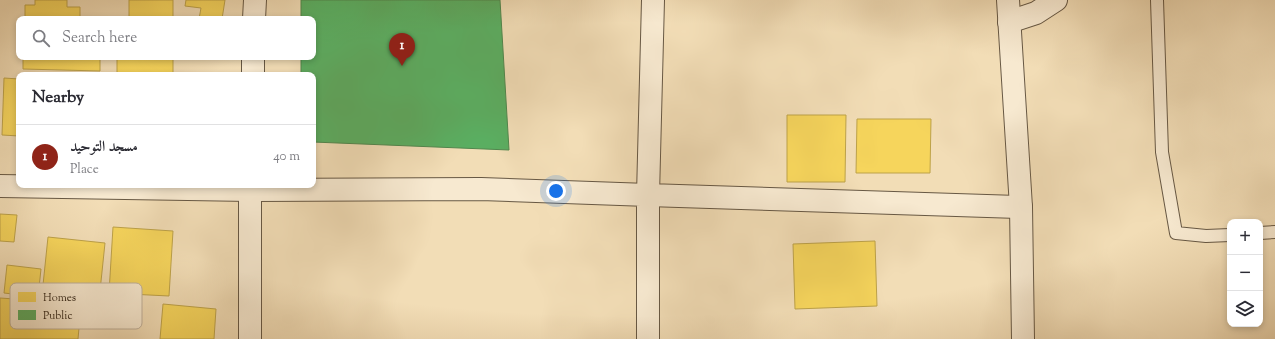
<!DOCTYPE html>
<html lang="en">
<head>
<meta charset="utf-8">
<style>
  body { margin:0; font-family:"Sorts Mill Goudy",Amiri,serif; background:#f2f2f3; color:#2b2b33 }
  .controls { position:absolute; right:12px; bottom:12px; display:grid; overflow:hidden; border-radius:8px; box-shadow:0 2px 6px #0003 }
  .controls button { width:36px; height:36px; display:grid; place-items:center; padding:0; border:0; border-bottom:1px solid #e1e1e2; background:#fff; color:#2b2b33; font:20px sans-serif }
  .you { position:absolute; left:556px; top:191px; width:14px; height:14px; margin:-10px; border:3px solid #fff; border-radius:50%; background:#1a73e8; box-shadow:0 0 0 6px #1a73e833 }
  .badge { display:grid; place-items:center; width:26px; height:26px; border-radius:50%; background:#8f2418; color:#fff; font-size:13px; font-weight:700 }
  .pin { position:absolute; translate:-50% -33px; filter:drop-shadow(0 1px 2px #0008) }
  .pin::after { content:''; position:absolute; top:21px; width:14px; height:12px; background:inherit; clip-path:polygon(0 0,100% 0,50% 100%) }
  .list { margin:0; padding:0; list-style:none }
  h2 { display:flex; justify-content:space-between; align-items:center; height:52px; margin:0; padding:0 16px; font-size:17px }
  h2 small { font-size:13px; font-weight:400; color:#7c7c81 }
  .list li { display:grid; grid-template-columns:26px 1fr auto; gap:12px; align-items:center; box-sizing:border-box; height:64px; padding:0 16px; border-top:1px solid #e1e1e2 }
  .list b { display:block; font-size:15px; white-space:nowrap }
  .list p { margin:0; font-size:13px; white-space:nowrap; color:#7c7c81 }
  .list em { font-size:13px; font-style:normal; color:#7c7c81 }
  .icon { flex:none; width:22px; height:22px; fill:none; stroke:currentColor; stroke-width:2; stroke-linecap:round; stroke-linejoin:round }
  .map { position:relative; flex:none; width:1275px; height:339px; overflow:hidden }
  .search { position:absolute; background:#fff; box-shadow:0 2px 6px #0003; left:16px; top:16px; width:300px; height:44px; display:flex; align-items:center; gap:10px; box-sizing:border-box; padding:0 14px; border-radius:8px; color:#7c7c81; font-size:15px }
  .panel { position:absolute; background:#fff; box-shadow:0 2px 6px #0003; left:16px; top:72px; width:300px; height:116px; border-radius:8px }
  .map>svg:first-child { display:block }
</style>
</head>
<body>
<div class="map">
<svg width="1275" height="339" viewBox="0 0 1275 339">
  <rect width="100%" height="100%" fill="#f2ddb6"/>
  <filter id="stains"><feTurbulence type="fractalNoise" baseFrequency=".005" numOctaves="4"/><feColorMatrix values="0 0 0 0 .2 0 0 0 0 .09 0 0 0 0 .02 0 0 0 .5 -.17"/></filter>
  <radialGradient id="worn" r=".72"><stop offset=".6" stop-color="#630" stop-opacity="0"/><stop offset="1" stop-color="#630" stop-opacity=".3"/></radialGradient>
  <!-- homes -->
  <g fill="#f6d55c" stroke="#bda249">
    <polygon points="35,0 67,0 67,7 80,7 80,19 25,19 25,5 35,5"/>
    <polygon points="129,0 173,0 173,19 117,19 117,17 129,17"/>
    <polygon points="186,0 225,0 222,19 199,19 201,8 185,6"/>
    <polygon points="23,57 100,57 100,71 23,69"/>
    <rect x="117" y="57" width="56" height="17"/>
    <polygon points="4,78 19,79 19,136 2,135"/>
    <polygon points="787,115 846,115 845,182 787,182"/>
    <polygon points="857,119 931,119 930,173 856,173"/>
    <polygon points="0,214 17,215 14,242 0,241"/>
    <polygon points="113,227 173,231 169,296 109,293"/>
    <polygon points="48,237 105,243 100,291 43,285"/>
    <polygon points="875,241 877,306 795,309 793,244"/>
    <polygon points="7,265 41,269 38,297 4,293"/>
    <polygon points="0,298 44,301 43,326 79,328 78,339 0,339"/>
    <polygon points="163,304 216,309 214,339 160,339"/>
  </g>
  <!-- public -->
  <polygon fill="#5aae61" stroke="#50874d" points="301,0 500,0 509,150 313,142 313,75 301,75 301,57 313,57 313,19 301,19"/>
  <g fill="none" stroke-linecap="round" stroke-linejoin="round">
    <!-- service casing -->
    <g stroke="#675844" stroke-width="14">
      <g id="service">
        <polyline points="1157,0 1162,152 1176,233 1206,236 1230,235"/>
        <polyline points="1260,233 1275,232"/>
      </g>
    </g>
    <!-- minor casing -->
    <g stroke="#675844" stroke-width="24">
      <g id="minor">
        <polyline points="653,0 648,195 1021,207"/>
        <polyline points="1008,0 1021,207 1023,339"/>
        <polyline points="254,19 255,0"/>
        <polyline points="1009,22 1036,13 1056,0"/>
        <polyline points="253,75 253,57"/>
        <polyline points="0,186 250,190 481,189 648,195 648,339"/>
        <polyline points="250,339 250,185"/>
      </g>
    </g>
    <!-- service -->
    <use href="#service" stroke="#f7e9d0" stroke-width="12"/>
    <!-- minor -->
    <use href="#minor" stroke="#f7e9d0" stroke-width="22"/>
  </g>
  <!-- legend -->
  <rect x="10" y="283" width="132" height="46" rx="6" fill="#f7e9d0" stroke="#beb09b" stroke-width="1"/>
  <rect x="18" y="292" width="18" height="10" fill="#f6d55c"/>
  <rect x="18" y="310" width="18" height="10" fill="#5aae61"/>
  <g font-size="11" fill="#392c1e">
    <text x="43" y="301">Homes</text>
    <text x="43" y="319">Public</text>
  </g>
  <rect width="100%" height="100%" filter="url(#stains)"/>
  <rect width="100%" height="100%" fill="url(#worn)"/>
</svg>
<div class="controls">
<button>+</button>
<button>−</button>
<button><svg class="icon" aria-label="layers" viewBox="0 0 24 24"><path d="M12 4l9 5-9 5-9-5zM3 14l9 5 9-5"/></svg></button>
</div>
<div class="you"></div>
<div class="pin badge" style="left:402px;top:66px">1</div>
<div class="search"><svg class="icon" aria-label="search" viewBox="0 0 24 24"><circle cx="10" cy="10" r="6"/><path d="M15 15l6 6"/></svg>Search here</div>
<section class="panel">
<h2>Nearby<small></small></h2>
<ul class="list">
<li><span class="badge">1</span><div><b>مسجد التوحيد</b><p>Place</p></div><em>40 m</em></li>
</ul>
</section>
</div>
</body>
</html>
